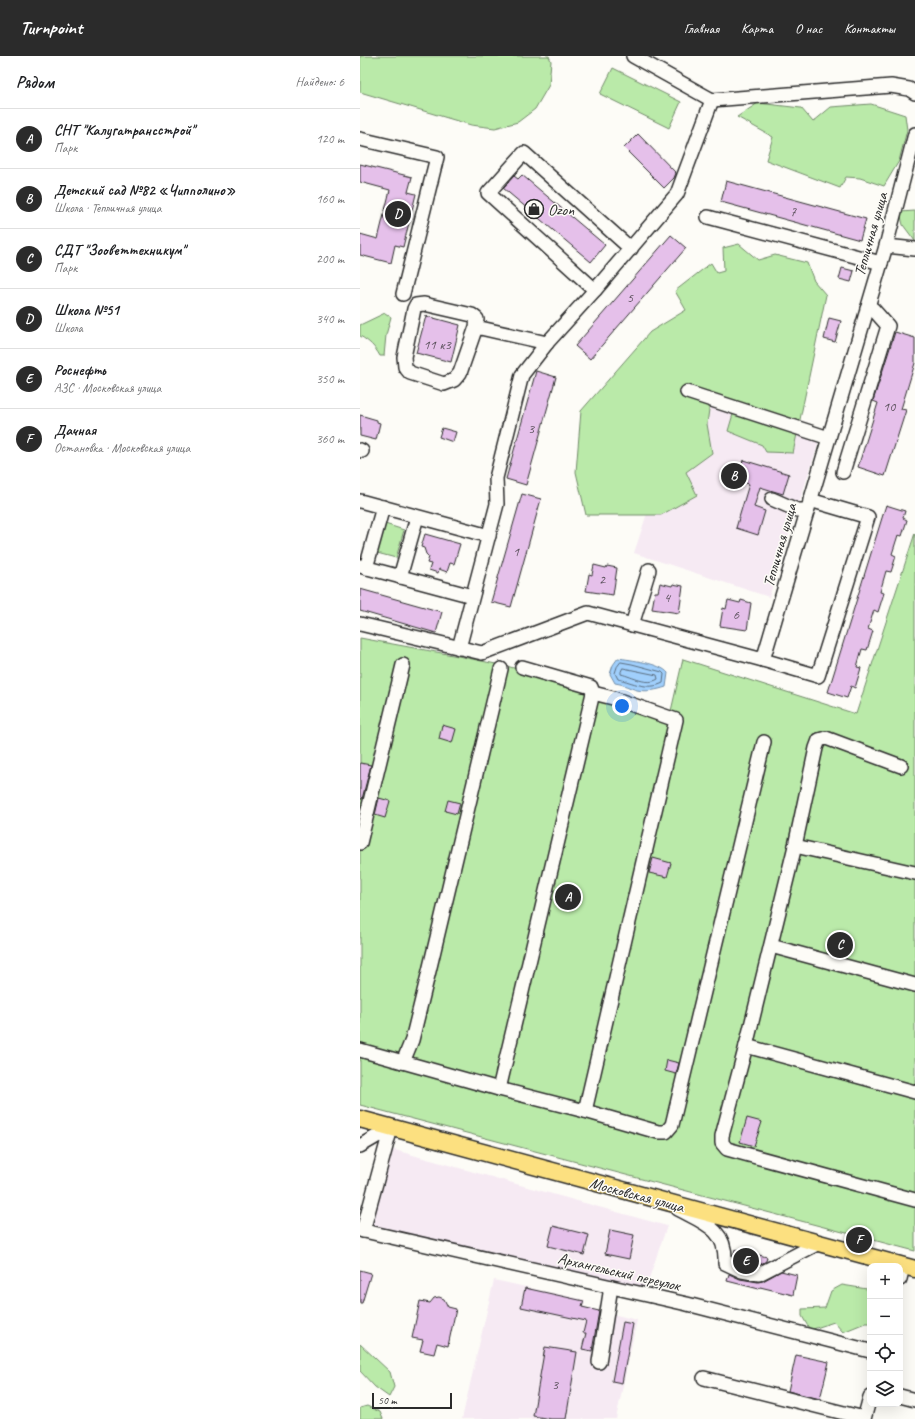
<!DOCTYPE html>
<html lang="ru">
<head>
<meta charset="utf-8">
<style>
  body { margin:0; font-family:Caveat,sans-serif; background:#f6f6f6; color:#202124 }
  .controls { position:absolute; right:12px; bottom:12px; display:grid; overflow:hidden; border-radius:8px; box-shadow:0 4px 16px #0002 }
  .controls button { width:36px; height:36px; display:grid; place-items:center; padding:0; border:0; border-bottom:1px solid #e0e0e0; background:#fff; color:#202124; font:20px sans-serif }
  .scale { position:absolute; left:12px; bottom:10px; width:80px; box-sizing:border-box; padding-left:4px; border:2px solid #2b2b2b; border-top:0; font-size:11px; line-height:14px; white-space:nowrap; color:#2b2b2b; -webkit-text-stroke:3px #fdfcf7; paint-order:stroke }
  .you { position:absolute; left:262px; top:650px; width:14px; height:14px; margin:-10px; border:3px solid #fff; border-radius:50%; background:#1a73e8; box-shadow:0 0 0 6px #1a73e833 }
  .badge { display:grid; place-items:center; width:26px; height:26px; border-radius:50%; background:#2b2b2b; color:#fff; font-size:13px; font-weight:700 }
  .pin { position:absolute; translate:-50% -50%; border:2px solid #fff; box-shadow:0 1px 4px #0006 }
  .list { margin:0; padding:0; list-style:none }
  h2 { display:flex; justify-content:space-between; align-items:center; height:52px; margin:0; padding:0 16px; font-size:17px }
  h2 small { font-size:13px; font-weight:400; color:#757577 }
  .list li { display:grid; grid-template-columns:26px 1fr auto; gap:12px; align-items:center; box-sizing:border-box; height:60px; padding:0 16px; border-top:1px solid #e0e0e0 }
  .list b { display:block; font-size:15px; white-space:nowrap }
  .list p { margin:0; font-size:13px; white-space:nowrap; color:#757577 }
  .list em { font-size:13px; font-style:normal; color:#757577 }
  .icon { flex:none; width:22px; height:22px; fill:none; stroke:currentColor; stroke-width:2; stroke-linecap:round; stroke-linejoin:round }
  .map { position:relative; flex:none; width:555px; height:1363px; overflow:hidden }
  header { display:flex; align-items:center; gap:24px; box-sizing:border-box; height:56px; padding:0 20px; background:#2b2b2b; color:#fff }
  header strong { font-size:19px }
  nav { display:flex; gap:22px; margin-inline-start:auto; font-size:14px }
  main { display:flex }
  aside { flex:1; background:#fff }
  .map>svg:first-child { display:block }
</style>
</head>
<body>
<header>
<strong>Turnpoint</strong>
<nav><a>Главная</a><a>Карта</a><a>О нас</a><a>Контакты</a></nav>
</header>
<main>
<aside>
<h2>Рядом<small>Найдено: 6</small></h2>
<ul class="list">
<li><span class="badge">A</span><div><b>СНТ &quot;Калугатрансстрой&quot;</b><p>Парк</p></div><em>120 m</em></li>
<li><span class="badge">B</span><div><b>Детский сад №82 «Чипполино»</b><p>Школа · Тепличная улица</p></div><em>160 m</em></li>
<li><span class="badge">C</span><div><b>СДТ &quot;Зооветтехникум&quot;</b><p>Парк</p></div><em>200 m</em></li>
<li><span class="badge">D</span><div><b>Школа №51</b><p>Школа</p></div><em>340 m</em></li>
<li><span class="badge">E</span><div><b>Роснефть</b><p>АЗС · Московская улица</p></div><em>350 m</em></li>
<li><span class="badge">F</span><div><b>Дачная</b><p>Остановка · Московская улица</p></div><em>360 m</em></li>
</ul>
</aside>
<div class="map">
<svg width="555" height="1363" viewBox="0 0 555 1363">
  <rect width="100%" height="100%" fill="#fdfcf7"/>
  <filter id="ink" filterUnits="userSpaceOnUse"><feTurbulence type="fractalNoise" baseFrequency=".025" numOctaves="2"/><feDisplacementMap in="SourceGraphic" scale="8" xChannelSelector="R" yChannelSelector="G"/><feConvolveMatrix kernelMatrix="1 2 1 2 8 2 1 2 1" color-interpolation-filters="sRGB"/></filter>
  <g filter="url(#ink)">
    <!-- built -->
    <g fill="#f6eaf3">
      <polygon points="325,342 459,385 409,541 274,497"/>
      <polygon points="31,1093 307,1170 285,1234 12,1171"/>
      <polygon points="134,1224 225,1244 224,1251 277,1264 256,1363 102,1363"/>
    </g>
    <!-- green -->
    <g fill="#baeaa9" stroke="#728a6a">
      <polygon points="0,0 189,0 191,5 189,29 175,53 158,66 135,72 111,69 0,36"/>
      <polygon points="253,12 321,46 309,72 240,38"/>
      <polygon points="398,47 441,52 453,66 471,51 511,48 545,59 547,74 539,105 524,130 500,122 486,121 480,132 406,104 413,81 377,61"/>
      <polygon points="555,155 555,185 543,169 540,156"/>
      <polygon points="379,188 398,204 415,199 447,207 454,225 466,239 433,397 406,396 402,389 368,375 376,348 351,339 347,368 352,397 326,416 337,439 301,459 226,459 216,416 221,355 290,276 326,254 315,235 351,207 357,217 364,215 363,192"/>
      <path d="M25 257 31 261 26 279 24 300H20C15 291 9 285 0 280V269Z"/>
      <polygon points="25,468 44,474 36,502 17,497"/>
      <polygon points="555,477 555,1195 0,1049 0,582 98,600 150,611 311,655 323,603 496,658"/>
      <polygon points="510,1225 510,1267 505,1267 483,1276 474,1266 450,1274 442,1260 442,1253 465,1252 471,1235 482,1229 507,1233"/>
      <polygon points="0,1288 30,1316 34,1331 29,1341 15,1331 0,1315"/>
      <polygon points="7,1350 20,1356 23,1363 0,1363 0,1352"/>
    </g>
    <!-- water -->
    <path fill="#a0cffc" stroke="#718da8" d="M258 602C271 604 300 607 308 617L306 631C297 634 287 636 277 634 269 632 264 628 255 627L250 618 253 609Z"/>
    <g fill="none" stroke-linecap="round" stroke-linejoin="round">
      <!-- shore -->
      <g stroke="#5a6d7f" stroke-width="1">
        <path d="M261 606 272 608 302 616 304 618 303 627C287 635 273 626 258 623L255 617 257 611Z"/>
        <path d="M263 612 297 619 298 623C287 630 273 621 261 618V616Z"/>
      </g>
    </g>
    <!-- building -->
    <g fill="#e5c0ea" stroke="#2b2b2b">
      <polygon points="278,78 316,117 314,122 304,132 264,92"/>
      <polygon points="0,108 52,121 48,136 56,138 43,191 35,189 31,207 0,199 0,178 18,183 30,134 0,126"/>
      <polygon points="162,119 245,189 231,206 143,132 154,120 158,123"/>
      <polygon points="366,125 506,163 500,184 361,146"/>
      <polygon points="311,179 326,192 230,303 215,290"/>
      <polygon points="482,212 494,215 491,226 479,223"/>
      <polygon points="66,260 100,269 91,306 56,297"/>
      <polygon points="469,262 481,265 475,286 464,283"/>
      <polygon points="535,276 555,282 555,307 541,353 546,354 525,420 498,411 518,347 513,345"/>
      <polygon points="176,315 196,321 166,429 146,423"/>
      <polygon points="0,359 17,364 17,366 20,367 16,384 0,380"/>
      <polygon points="82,372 96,376 93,386 79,381"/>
      <polygon points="383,404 429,418 423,438 400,431 394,451 405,455 398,479 376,472 389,428 377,424"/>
      <polygon points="162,438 181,443 151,551 131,546"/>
      <polygon points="526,449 545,455 543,462 547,464 542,480 538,479 532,498 536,500 531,516 526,515 520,536 524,537 518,556 514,554 508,573 513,575 507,594 502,593 497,611 501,612 495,632 491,630 487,642 468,636"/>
      <polygon points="65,478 100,488 94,508 90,507 87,516 79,513 78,517 69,514 71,508 67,507 69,501 66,498 64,492 61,491"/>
      <polygon points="234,509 246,512 247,510 257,512 253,539 226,535 229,518 232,519"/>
      <polygon points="300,527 312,530 313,528 323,530 319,557 292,553 295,536 298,536"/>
      <polygon points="0,533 82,556 76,577 0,555"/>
      <polygon points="368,544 380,547 381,544 391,547 387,574 360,570 363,552 366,553"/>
      <polygon points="82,669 96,673 92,687 79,683"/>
      <polygon points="0,707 11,709 2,743 0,743"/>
      <polygon points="19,742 30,745 25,762 15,759"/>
      <polygon points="88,744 100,747 97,758 85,755"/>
      <polygon points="293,802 311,807 307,821 289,817"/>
      <polygon points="307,1004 319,1007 316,1018 305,1015"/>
      <polygon points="387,1062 402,1066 394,1090 380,1086"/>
      <polygon points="193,1170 229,1179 224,1199 188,1190"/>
      <polygon points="250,1174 274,1179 269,1203 245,1198"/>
      <polygon points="375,1193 407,1201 406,1205 398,1210 384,1207 373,1202"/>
      <polygon points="0,1214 11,1217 2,1247 0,1247"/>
      <polygon points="421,1215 437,1219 433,1239 400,1231 399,1233 367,1225 369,1218 380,1223 398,1226 403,1225"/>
      <polygon points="165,1232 224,1245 222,1251 239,1255 232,1295 222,1293 226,1277 223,1277 226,1265 161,1251"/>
      <polygon points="79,1241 84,1243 88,1251 96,1253 88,1290 77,1287 74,1298 60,1295 63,1284 52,1282 60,1245 70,1247 74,1242"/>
      <polygon points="263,1266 273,1268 262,1327 252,1325"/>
      <polygon points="185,1291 217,1296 206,1363 191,1363 173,1360"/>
      <polygon points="436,1299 469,1306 460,1343 428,1335"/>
    </g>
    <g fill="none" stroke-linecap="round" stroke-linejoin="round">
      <!-- minor casing -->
      <g stroke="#2b2b2b" stroke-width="16">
        <g id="minor">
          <polyline points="273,0 352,44 531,30 549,33 555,37"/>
          <polyline points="0,83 77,101 43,238"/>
          <polyline points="348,161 521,207"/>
          <polyline points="526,190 555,193"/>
          <polyline points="235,234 128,137 164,97 271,193"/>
          <polyline points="116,271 100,317 94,324 84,328 50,317 45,311 44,301 54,253 56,249 64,248 112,259 117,263 116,271 187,287"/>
          <polyline points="327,336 469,382"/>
          <polyline points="0,394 2,395"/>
          <polyline points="483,416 528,270 513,253 507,253"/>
          <polyline points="412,443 437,454 447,454"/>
          <polyline points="0,445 129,480"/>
          <polyline points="0,510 112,540"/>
          <polyline points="6,512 23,451"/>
          <polyline points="40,521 57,461"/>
          <polyline points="0,568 122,597 228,557 403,604 526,190 555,78"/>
          <polyline points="272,569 289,514"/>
          <polyline points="99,592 137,448 136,422 162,319 187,287 235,234 317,138 352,44"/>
          <polyline points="403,604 458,620 508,461 450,444"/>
          <polyline points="0,787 43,609"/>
          <polyline points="435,790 456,692 459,684 466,682 541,710"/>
          <polyline points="555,817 435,790 386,990 362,1080 362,1087 367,1093 555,1144"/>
          <polyline points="411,890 555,929"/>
          <polyline points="386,990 555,1036"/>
          <polyline points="0,994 139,1033 225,1055 316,664 253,642 233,637"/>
          <polyline points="43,1006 52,984 70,911 141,613"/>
          <polyline points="139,1033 233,637 231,631 162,611"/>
          <polyline points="225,1055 298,1076 306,1076 312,1069 404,686"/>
          <polyline points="0,1090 31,1072"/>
          <path d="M318 1153C344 1167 367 1173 365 1207L382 1215 399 1218 459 1187"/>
          <polyline points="0,1174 327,1248 510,1295"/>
          <polyline points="3,1175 31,1072"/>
          <polyline points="540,1223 543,1210"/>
          <polyline points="239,1306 251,1231"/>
          <polyline points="344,1322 504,1362"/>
          <polyline points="540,1340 555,1344"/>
          <polyline points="504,1363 510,1341"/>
        </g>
      </g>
      <!-- major casing -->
      <g stroke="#2b2b2b" stroke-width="19">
        <polyline id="major" points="0,1063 555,1213"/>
      </g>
      <!-- minor -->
      <use href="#minor" stroke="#fdfcf7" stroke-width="13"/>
      <!-- major -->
      <use href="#major" stroke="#fce080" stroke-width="16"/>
    </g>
  </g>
  <!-- icons -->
  <defs>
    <g id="shop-ring" transform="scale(1)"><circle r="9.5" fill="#fdfcf7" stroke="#2b2b2b" stroke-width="1.5"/><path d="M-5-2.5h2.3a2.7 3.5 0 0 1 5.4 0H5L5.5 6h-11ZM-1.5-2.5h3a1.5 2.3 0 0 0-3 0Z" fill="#2b2b2b"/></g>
  </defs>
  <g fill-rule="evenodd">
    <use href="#shop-ring" x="174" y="153"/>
  </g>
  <g text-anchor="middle" stroke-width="3" stroke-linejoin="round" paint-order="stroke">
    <!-- number labels -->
    <g font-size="14" fill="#5a505b">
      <text x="433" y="160">7</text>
      <text x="270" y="246">5</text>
      <text x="77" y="293">11 к3</text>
      <text x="529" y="355">10</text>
      <text x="171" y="377">3</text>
      <text x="156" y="500">1</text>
      <text x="242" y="528">2</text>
      <text x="307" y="546">4</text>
      <text x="376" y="563">6</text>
      <text x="195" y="1333">3</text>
    </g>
    <!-- poi labels -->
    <g font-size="16" fill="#2b2b2b" stroke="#fdfcf7" text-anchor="start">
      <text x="188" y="159">Ozon</text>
    </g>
    <!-- street labels -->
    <g font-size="16" fill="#2b2b2b" stroke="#fdfcf7">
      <text transform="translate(510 178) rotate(-74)" y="6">Тепличная улица</text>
      <text transform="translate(419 489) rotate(-74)" y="6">Тепличная улица</text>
      <text transform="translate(277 1138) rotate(15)" y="6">Московская улица</text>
      <text transform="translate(259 1215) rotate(13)" y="6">Архангельский переулок</text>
    </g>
  </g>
</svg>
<div class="controls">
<button>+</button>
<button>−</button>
<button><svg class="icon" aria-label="locate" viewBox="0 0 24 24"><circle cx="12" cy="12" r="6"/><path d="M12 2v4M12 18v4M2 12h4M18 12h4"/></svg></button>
<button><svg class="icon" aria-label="layers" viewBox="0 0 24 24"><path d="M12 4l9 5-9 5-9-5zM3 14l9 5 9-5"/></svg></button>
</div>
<div class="scale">50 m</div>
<div class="you"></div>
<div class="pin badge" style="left:208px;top:841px">A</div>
<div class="pin badge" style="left:374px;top:420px">B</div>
<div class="pin badge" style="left:480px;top:889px">C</div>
<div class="pin badge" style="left:38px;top:158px">D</div>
<div class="pin badge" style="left:386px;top:1205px">E</div>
<div class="pin badge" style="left:499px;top:1184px">F</div>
</div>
</main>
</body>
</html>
